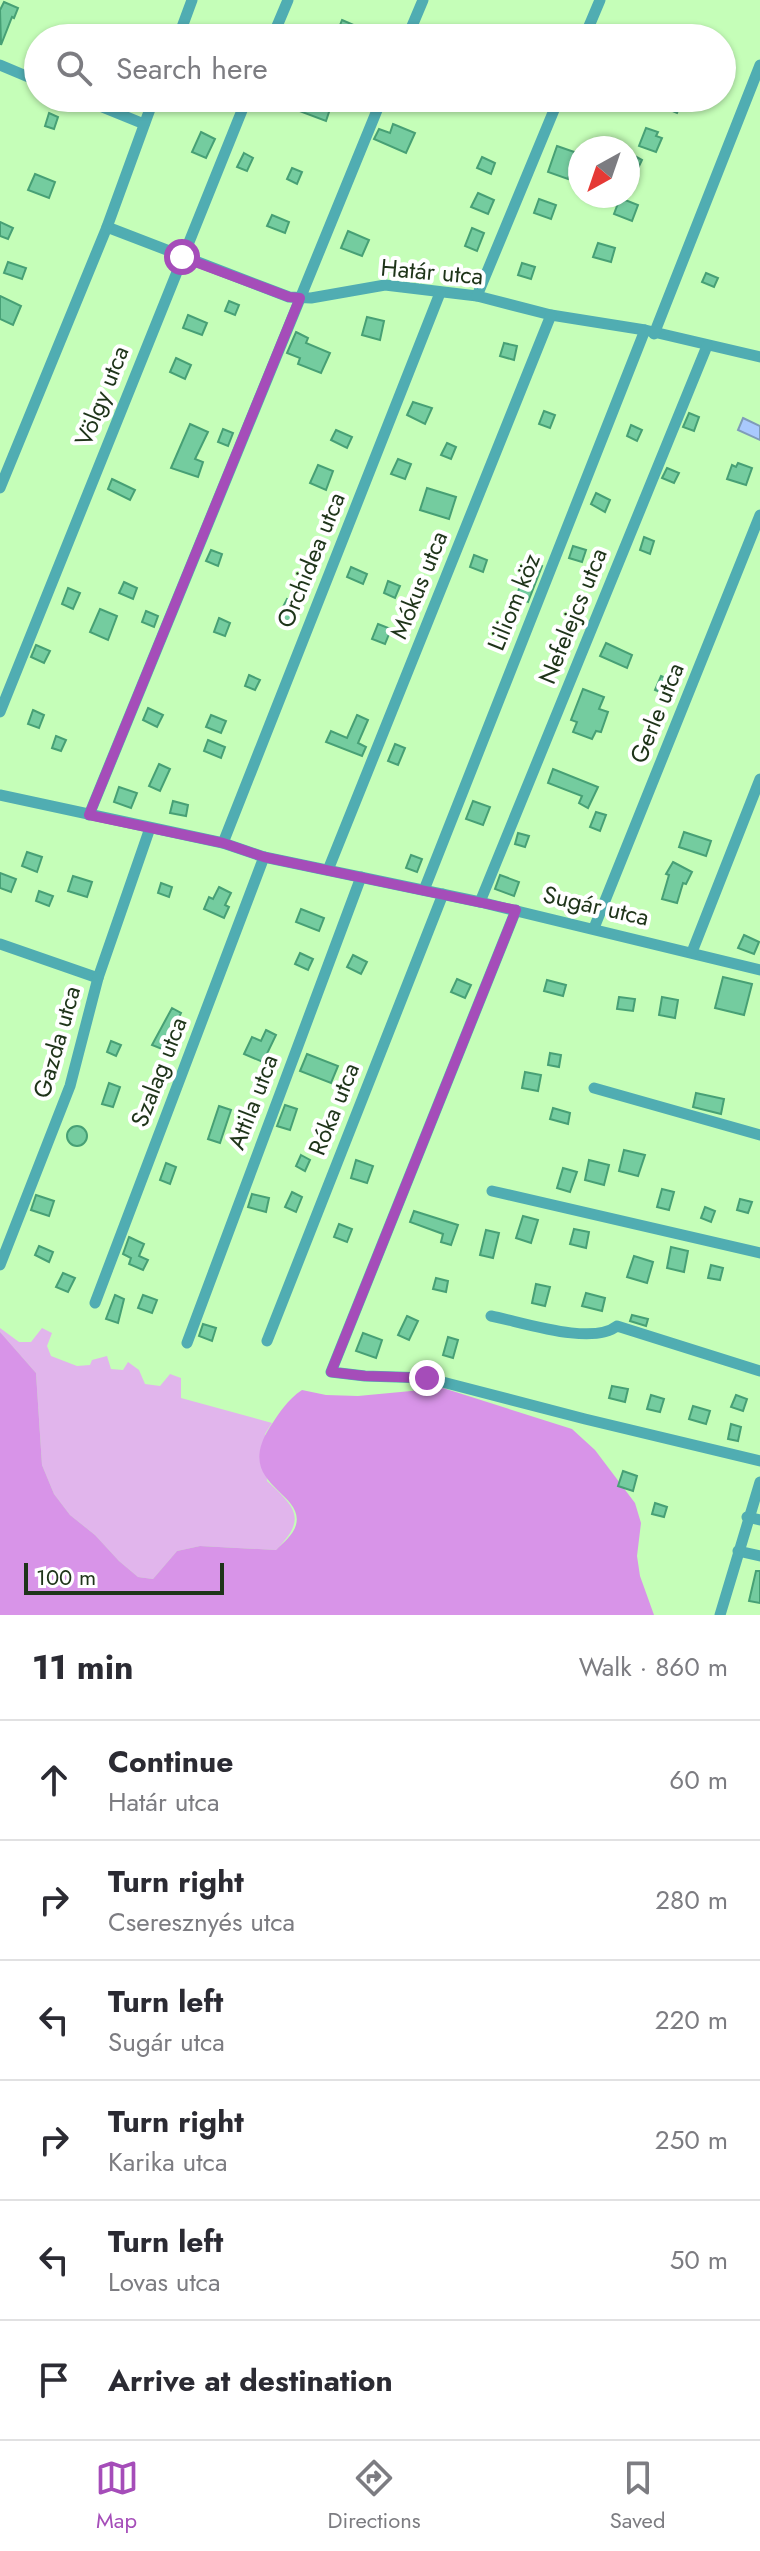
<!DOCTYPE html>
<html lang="en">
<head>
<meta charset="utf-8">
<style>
  body { margin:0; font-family:Jost,sans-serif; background:#f2f2f3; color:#2b2b33 }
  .compass { position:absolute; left:568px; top:136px; width:72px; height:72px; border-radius:50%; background:#fff; box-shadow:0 2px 6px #0004; rotate:220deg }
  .scale { position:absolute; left:24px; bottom:20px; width:200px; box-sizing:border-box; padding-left:8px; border:4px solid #1e3419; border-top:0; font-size:22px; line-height:28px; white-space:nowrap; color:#1e3419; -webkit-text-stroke:6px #fff; paint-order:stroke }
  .stop { position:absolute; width:24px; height:24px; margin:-18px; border:6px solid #a54db9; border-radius:50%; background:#fff }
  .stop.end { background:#a54db9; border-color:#fff; box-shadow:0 2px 8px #0008 }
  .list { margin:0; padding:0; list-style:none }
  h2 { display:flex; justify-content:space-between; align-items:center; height:104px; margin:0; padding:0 32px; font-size:34px }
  h2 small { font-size:26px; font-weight:400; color:#7c7c81 }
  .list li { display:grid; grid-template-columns:52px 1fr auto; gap:24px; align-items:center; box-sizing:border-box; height:120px; padding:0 32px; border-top:2px solid #e1e1e2 }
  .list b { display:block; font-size:30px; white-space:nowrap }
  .list p { margin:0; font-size:26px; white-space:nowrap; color:#7c7c81 }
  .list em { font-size:26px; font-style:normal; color:#7c7c81 }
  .icon { flex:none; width:44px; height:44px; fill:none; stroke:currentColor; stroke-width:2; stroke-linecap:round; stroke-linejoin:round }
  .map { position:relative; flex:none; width:760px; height:1615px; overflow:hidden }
  .search { position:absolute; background:#fff; box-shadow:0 2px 6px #0004; left:24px; right:24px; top:24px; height:88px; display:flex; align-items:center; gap:20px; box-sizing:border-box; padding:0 28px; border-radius:44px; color:#7c7c81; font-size:30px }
  .sheet { height:824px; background:#fff }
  nav { display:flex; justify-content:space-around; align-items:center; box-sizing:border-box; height:112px; border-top:2px solid #e1e1e2; background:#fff; font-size:22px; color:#7c7c81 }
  nav a { display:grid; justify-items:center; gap:4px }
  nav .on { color:#a54db9 }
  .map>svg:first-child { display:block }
</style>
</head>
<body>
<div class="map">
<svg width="760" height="1615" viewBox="0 0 760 1615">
  <rect width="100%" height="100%" fill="#c5feb8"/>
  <!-- green -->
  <path fill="#e1b5ec" d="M0 1328 19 1342H31L42 1328 52 1333 47 1346 51 1356 77 1366 90 1365 92 1360 107 1356 111 1369 123 1370 128 1362 139 1370 145 1384 160 1386 170 1374 181 1378V1398L272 1423 265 1434 267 1481C295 1507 308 1518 276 1550L200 1546 177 1551 153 1579 138 1577 119 1561 95 1535 70 1515 54 1494 42 1465 36 1373 7 1340 0 1332Z"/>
  <!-- forest -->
  <path fill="#d894e8" d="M0 1332 36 1373 42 1465 54 1494 70 1515 95 1535 119 1561 138 1577 153 1579 177 1551 200 1546 276 1550C283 1543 293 1535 296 1525 305 1491 233 1485 270 1427 280 1412 287 1400 302 1390L326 1395 358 1396 443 1388 572 1429 595 1450 635 1503 641 1523 637 1556 640 1576 654 1615H0Z"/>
  <!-- water -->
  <polygon fill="#a9c9fd" stroke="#7f9cb9" stroke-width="2" points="743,418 760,426 760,440 738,430"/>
  <!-- building -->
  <g fill="#74cc9f" stroke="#47a075" stroke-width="2">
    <polygon points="4,2 18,8 14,18 12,17 1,45 0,10"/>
    <polygon points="342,20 356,26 351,38 335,38"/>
    <polygon points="298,98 306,98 327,106 330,109 326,121 294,109"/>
    <polygon points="642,98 683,98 677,113"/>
    <polygon points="49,113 58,117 54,129 45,126"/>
    <polygon points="393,124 415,133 406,153 374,139 379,129 390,133"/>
    <polygon points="646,128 658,132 656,136 662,138 656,152 639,146"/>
    <polygon points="201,132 215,139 206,158 192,152"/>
    <polygon points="557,146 580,154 580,166 573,164 568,179 548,172"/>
    <polygon points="244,153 253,158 247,171 237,167"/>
    <polygon points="631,154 642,160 628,189 628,160"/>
    <polygon points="482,157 495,163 491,174 477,168"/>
    <polygon points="292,168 302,172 297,184 287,179"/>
    <polygon points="35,174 55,182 49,198 28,190"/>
    <polygon points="478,193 494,200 488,214 471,207"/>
    <polygon points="620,198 638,205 632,221 614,214"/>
    <polygon points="539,199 556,205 551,219 534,213"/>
    <polygon points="272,215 289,222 285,233 267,226"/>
    <polygon points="0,222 13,228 8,239 0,236"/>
    <polygon points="472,228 484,233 477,251 465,246"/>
    <polygon points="348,231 369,240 362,256 341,248"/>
    <polygon points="598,243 615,248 611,262 593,257"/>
    <polygon points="8,262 26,268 22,279 4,273"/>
    <polygon points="522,263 535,267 531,279 518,275"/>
    <polygon points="706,273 718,278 714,287 702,282"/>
    <polygon points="0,296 21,306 13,325 0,319"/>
    <polygon points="229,301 239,305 235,315 225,311"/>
    <polygon points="188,315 207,323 202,335 183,328"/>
    <polygon points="367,317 384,321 380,340 362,335"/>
    <polygon points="296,332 308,338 306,343 330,353 321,373 298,364 300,358 287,353"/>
    <polygon points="504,343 517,346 514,360 500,356"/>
    <polygon points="176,358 191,365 185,379 170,372"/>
    <polygon points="413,402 432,408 425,424 407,415"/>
    <polygon points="544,411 555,415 550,428 539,424"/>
    <polygon points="689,413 699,417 694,431 683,427"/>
    <polygon points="190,424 208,432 195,459 203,462 198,477 171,468"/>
    <polygon points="631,425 642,430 637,441 627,436"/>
    <polygon points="223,429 233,433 228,446 218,442"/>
    <polygon points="336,430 352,437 347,448 331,440"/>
    <polygon points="447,443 456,447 451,459 441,455"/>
    <polygon points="398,459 411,464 405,479 391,474"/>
    <polygon points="738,463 752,468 746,485 727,479 732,465 736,467"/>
    <polygon points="318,465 333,471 326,490 310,483"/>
    <polygon points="667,468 679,473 674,483 662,478"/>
    <polygon points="112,479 135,490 130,500 108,489"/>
    <polygon points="427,488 456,497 449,519 420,510"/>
    <polygon points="596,493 610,500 605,512 591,504"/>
    <polygon points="644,537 654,541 650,554 640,550"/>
    <polygon points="573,546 586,550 582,562 569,558"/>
    <polygon points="211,550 222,554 218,566 206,561"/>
    <polygon points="474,555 487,560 483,572 470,567"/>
    <polygon points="530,561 542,566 528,602 518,598 517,594"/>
    <polygon points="351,567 367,574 363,584 347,577"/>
    <polygon points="388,581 400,586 395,598 384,593"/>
    <polygon points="124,582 137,588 133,599 119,593"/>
    <polygon points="68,588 80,593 73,609 62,604"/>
    <polygon points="287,599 302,606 294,624 278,617"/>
    <polygon points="100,609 117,616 108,640 90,632"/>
    <polygon points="146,611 158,616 154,627 142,622"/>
    <polygon points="219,618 230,623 225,636 214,632"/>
    <polygon points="378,624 391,629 385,644 372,639"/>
    <polygon points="606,643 632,655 627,668 600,656"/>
    <polygon points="36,645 50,651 44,663 31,657"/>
    <polygon points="249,675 260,680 255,690 245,686"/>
    <polygon points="661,676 673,681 667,695 655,690"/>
    <polygon points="583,689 604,697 599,709 608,712 601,732 596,731 592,739 573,732 577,722 571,720"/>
    <polygon points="148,708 163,715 157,727 143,720"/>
    <polygon points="33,710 44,715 39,728 28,724"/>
    <polygon points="211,715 226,721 221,733 206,727"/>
    <polygon points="357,715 368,720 358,743 366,747 362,756 326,742 331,731 347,738"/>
    <polygon points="56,736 66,740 61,751 52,748"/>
    <polygon points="208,740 225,747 221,758 204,751"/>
    <polygon points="395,744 405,748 398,765 388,761"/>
    <polygon points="159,764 170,769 160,791 149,786"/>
    <polygon points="553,769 598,787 588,808 579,803 582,796 548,783"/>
    <polygon points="119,787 137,793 131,808 114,802"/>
    <polygon points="173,801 188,805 186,816 170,813"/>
    <polygon points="473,801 490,807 483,825 466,819"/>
    <polygon points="596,812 606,815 600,831 590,827"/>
    <polygon points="684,832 711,841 706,856 679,847"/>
    <polygon points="518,833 529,836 525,847 515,844"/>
    <polygon points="27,852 42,857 37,872 22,866"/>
    <polygon points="411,855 422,859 417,872 406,868"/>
    <polygon points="673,862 692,872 686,884 683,883 677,903 662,899 669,875 666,874"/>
    <polygon points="0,873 16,879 11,892 0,888"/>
    <polygon points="500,875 519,882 514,896 495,889"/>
    <polygon points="73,876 92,882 87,897 68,891"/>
    <polygon points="161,883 172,887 169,897 158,893"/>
    <polygon points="219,887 231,893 225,905 229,907 224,918 204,909 209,897 213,899"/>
    <polygon points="39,891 53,896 49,906 36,901"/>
    <polygon points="301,909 324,918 319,931 296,922"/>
    <polygon points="744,935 759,942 754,954 738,948"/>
    <polygon points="300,953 313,959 308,970 295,964"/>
    <polygon points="353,955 367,962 361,974 347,967"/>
    <polygon points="723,977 752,984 744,1015 715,1008"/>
    <polygon points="457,979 471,985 465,998 451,992"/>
    <polygon points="547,980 566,985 563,996 544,991"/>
    <polygon points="619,997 635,999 633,1011 617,1009"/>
    <polygon points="662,997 678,1000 675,1018 659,1015"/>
    <polygon points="172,1008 181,1013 169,1038 172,1039 167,1051 152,1045"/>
    <polygon points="266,1030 276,1035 263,1062 244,1054 252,1037 261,1041"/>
    <polygon points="111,1041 121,1045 116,1056 107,1052"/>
    <polygon points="550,1053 561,1055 559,1067 548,1065"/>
    <polygon points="307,1054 338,1066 331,1083 300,1071"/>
    <polygon points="525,1072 541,1075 538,1091 522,1088"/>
    <polygon points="109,1083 120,1087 113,1107 102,1104"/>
    <polygon points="696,1093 724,1099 721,1114 693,1107"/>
    <polygon points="285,1105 297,1109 290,1130 277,1126"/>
    <polygon points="219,1106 231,1110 220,1143 208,1139"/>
    <polygon points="553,1108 570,1113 568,1124 550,1119"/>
    <circle cx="77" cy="1136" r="10"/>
    <polygon points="624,1150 645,1155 638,1176 619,1171"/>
    <polygon points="301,1155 310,1160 305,1171 296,1166"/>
    <polygon points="356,1160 373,1166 367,1183 351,1178"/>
    <polygon points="589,1160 609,1165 604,1185 585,1180"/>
    <polygon points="166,1163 176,1167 170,1184 160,1180"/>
    <polygon points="563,1168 577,1172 570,1192 557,1188"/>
    <polygon points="662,1189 674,1192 669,1210 657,1207"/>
    <polygon points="292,1192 302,1197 296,1212 285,1207"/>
    <polygon points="252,1194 269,1198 266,1212 248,1207"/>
    <polygon points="36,1195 54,1201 49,1216 31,1210"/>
    <polygon points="740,1199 752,1202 748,1213 737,1210"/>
    <polygon points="705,1207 715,1211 711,1222 701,1218"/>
    <polygon points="414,1211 458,1225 451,1245 441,1242 443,1234 410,1222"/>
    <polygon points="523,1216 538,1220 531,1243 516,1238"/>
    <polygon points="339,1224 352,1229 347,1242 334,1237"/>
    <polygon points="574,1229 589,1232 586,1248 570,1244"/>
    <polygon points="486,1230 499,1233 493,1258 480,1255"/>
    <polygon points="129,1237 144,1244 139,1256 148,1260 143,1270 129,1264 131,1258 123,1254"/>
    <polygon points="39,1246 53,1252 49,1262 35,1255"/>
    <polygon points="671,1247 688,1251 684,1272 667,1268"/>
    <polygon points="634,1256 653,1262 647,1283 627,1277"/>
    <polygon points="711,1265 723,1268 720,1280 708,1278"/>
    <polygon points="63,1273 75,1278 68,1292 56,1287"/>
    <polygon points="436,1278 448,1281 446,1292 433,1289"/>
    <polygon points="536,1284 550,1287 545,1306 532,1303"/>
    <polygon points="586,1293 605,1298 602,1311 582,1306"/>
    <polygon points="115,1295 124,1299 118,1323 106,1319"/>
    <polygon points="143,1295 157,1300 152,1313 138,1308"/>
    <polygon points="632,1315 648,1319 646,1326 630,1321"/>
    <polygon points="407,1316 418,1321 409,1340 398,1335"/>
    <polygon points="203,1324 216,1328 212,1341 199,1336"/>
    <polygon points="363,1333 382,1340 376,1358 356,1351"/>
    <polygon points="448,1337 458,1340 453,1358 443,1355"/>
    <polygon points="612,1386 628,1389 625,1402 609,1398"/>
    <polygon points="651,1395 664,1399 660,1412 647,1409"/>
    <polygon points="736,1395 747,1399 743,1411 731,1407"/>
    <polygon points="693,1406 710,1411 706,1424 689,1419"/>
    <polygon points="731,1424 741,1427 738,1441 728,1439"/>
    <polygon points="623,1471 637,1476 633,1491 618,1486"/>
    <polygon points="655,1503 667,1507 664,1517 652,1514"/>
    <polygon points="756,1571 760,1571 760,1603 749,1601"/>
  </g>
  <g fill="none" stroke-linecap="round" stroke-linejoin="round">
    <!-- street -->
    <g stroke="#50adb2" stroke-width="11">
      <polyline points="178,38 192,0"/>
      <polyline points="272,38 288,0"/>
      <polyline points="407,38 423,0"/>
      <polyline points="584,38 600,0"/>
      <polyline points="0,65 38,81"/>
      <polyline points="80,98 144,124"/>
      <polyline points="107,227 289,297 311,298 385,285 477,296 551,315 645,330 760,357"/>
      <polyline points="477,296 559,98"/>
      <polyline points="654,334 760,65"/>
      <polyline points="0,488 107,227 154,98"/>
      <polyline points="0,712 247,98"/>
      <polyline points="0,795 223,843 264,857 480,902 760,970"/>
      <polyline points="89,815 382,98"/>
      <polyline points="223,843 440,293"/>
      <polyline points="328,870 551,315"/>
      <polyline points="424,890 645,330"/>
      <polyline points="480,902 707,346"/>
      <polyline points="516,910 331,1372 365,1376 427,1378 585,1419 760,1461"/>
      <polyline points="594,928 760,515"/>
      <polyline points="0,944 98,978"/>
      <polyline points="692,952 760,779"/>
      <polyline points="594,1088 760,1135"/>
      <polyline points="492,1191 760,1253"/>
      <polyline points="0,1265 70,1086 98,978 150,828"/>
      <polyline points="95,1303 264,857"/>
      <path d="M491 1316C522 1322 592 1346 617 1326L760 1371"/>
      <polyline points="267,1341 443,894"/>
      <polyline points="187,1343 361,877"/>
      <polyline points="747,1517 760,1520"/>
      <polyline points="738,1551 760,1556"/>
      <polyline points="720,1615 760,1482"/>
    </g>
  </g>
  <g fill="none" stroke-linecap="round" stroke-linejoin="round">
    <!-- route -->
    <polyline stroke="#a54db9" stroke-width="10" points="182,257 289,297 300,298 89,815 223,843 264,857 516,910 331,1372 365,1376 427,1378"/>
  </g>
  <g text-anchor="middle" stroke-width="8" stroke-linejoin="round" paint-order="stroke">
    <!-- street labels -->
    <g font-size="24" fill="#1e3419" stroke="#fff">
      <text transform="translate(432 272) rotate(5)" y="8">Határ utca</text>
      <text transform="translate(102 396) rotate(-68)" y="8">Völgy utca</text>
      <text transform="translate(311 560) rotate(-68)" y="8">Orchidea utca</text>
      <text transform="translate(419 585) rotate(-68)" y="8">Mókus utca</text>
      <text transform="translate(514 602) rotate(-68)" y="8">Liliom köz</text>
      <text transform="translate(573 616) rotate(-68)" y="8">Nefelejcs utca</text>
      <text transform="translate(657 713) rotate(-68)" y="8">Gerle utca</text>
      <text transform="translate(596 906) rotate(13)" y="8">Sugár utca</text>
      <text transform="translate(57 1042) rotate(-74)" y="8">Gazda utca</text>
      <text transform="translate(159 1072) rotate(-69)" y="8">Szalag utca</text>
      <text transform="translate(253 1102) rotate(-69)" y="8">Attila utca</text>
      <text transform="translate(334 1109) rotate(-68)" y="8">Róka utca</text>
    </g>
  </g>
</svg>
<svg class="compass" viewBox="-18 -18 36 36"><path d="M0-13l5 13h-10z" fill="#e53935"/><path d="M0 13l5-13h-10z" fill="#7c7c81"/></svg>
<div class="scale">100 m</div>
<div class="stop" style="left:182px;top:257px"></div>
<div class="stop end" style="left:427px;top:1378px"></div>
<div class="search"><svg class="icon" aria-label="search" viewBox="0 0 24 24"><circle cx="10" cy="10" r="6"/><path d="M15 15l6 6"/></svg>Search here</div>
</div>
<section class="sheet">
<h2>11 min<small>Walk · 860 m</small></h2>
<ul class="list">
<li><svg class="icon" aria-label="ahead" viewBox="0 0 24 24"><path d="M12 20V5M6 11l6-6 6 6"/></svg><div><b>Continue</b><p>Határ utca</p></div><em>60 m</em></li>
<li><svg class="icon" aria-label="right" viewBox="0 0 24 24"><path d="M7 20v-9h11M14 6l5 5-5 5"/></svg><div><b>Turn right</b><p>Cseresznyés utca</p></div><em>280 m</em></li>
<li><svg class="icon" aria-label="left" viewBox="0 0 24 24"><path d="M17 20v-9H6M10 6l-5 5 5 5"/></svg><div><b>Turn left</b><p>Sugár utca</p></div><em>220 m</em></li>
<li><svg class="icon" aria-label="right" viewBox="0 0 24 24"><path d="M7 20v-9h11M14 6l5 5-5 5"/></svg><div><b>Turn right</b><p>Karika utca</p></div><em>250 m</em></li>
<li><svg class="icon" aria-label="left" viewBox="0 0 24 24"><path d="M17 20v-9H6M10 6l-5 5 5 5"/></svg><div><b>Turn left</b><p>Lovas utca</p></div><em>50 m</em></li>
<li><svg class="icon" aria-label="arrive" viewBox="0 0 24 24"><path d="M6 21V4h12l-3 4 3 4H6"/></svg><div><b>Arrive at destination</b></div></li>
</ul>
</section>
<nav>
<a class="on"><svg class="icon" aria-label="map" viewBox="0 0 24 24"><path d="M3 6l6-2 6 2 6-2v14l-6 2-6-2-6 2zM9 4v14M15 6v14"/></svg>Map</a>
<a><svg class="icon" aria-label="directions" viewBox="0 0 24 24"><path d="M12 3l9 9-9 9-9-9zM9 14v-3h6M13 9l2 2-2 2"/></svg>Directions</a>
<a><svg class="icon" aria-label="saved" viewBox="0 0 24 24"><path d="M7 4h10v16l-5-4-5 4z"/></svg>Saved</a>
</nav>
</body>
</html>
